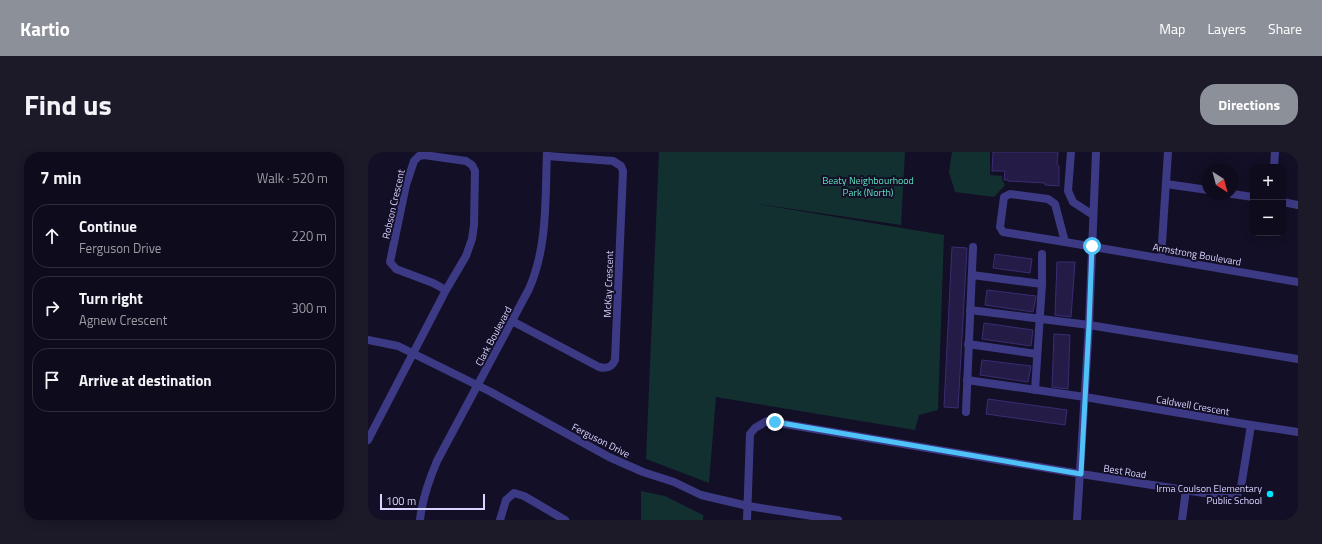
<!DOCTYPE html>
<html lang="en">
<head>
<meta charset="utf-8">
<style>
  body { margin:0; font-family:"Titillium Web",sans-serif; background:#1c1929; color:#f1f3f6 }
  .controls { position:absolute; right:12px; top:12px; display:grid; overflow:hidden; border-radius:8px; box-shadow:0 2px 10px #0003 }
  .controls button { width:36px; height:36px; display:grid; place-items:center; padding:0; border:0; border-bottom:1px solid #2e2b3b; background:#0e0b1c; color:#f1f3f6; font:20px sans-serif }
  .compass { position:absolute; left:834px; top:12px; width:36px; height:36px; border-radius:50%; background:#0e0b1c; box-shadow:0 2px 10px #0003; rotate:144deg }
  .scale { position:absolute; left:12px; bottom:10px; width:105px; box-sizing:border-box; padding-left:4px; border:2px solid #d9d4ff; border-top:0; font-size:11px; line-height:14px; white-space:nowrap; color:#d9d4ff; -webkit-text-stroke:3px #130f26; paint-order:stroke }
  .stop { position:absolute; width:12px; height:12px; margin:-9px; border:3px solid #4fc3f7; border-radius:50%; background:#fff }
  .stop.end { background:#4fc3f7; border-color:#fff; box-shadow:0 1px 4px #0008 }
  .list { margin:0; padding:0; list-style:none }
  h2 { display:flex; justify-content:space-between; align-items:center; height:52px; margin:0; padding:0 16px; font-size:17px }
  h2 small { font-size:13px; font-weight:400; color:#9b9ba3 }
  .list li { display:grid; grid-template-columns:26px 1fr auto; gap:12px; align-items:center; box-sizing:border-box; height:64px; margin:0 8px 8px; padding:0 8px; border:1px solid #2e2b3b; border-radius:16px }
  .list b { display:block; font-size:15px; white-space:nowrap }
  .list p { margin:0; font-size:13px; white-space:nowrap; color:#9b9ba3 }
  .list em { font-size:13px; font-style:normal; color:#9b9ba3 }
  .icon { flex:none; width:22px; height:22px; fill:none; stroke:currentColor; stroke-width:2; stroke-linecap:round; stroke-linejoin:round }
  .map { position:relative; flex:none; width:930px; height:368px; overflow:hidden; border-radius:16px }
  header { display:flex; align-items:center; gap:24px; box-sizing:border-box; height:56px; padding:0 20px; background:#8c9099; color:#fff }
  header strong { font-size:19px }
  nav { display:flex; gap:22px; margin-inline-start:auto; font-size:14px }
  .intro { display:flex; align-items:center; justify-content:space-between; box-sizing:border-box; height:96px; padding:0 24px }
  h1 { margin:0; font-size:28px }
  .button { padding:10px 18px; border-radius:16px; background:#8c9099; color:#fff; font-size:14px; font-weight:700 }
  main { display:flex; gap:24px; padding:0 24px }
  aside { flex:1; background:#0e0b1c; border-radius:16px; box-shadow:0 2px 10px #0003 }
  .map>svg:first-child { display:block }
</style>
</head>
<body>
<header>
<strong>Kartio</strong>
<nav><a>Map</a><a>Layers</a><a>Share</a></nav>
</header>
<div class="intro"><h1>Find us</h1><a class="button">Directions</a></div>
<main>
<aside>
<h2>7 min<small>Walk · 520 m</small></h2>
<ul class="list">
<li><svg class="icon" aria-label="ahead" viewBox="0 0 24 24"><path d="M12 20V5M6 11l6-6 6 6"/></svg><div><b>Continue</b><p>Ferguson Drive</p></div><em>220 m</em></li>
<li><svg class="icon" aria-label="right" viewBox="0 0 24 24"><path d="M7 20v-9h11M14 6l5 5-5 5"/></svg><div><b>Turn right</b><p>Agnew Crescent</p></div><em>300 m</em></li>
<li><svg class="icon" aria-label="arrive" viewBox="0 0 24 24"><path d="M6 21V4h12l-3 4 3 4H6"/></svg><div><b>Arrive at destination</b></div></li>
</ul>
</aside>
<div class="map">
<svg width="930" height="368" viewBox="0 0 930 368">
  <rect width="100%" height="100%" fill="#130f26"/>
  <!-- green -->
  <g fill="#12302f">
    <polygon points="291,0 537,0 533,73 383,51 576,83 570,258 551,263 547,278 348,245 341,331 278,307"/>
    <polygon points="584,0 622,0 622,23 634,24 634,28 637,33 626,45 587,40 581,20"/>
    <polygon points="273,339 297,344 335,363 335,368 273,368"/>
  </g>
  <!-- building -->
  <g fill="#241b47" stroke="#3b2d73">
    <polygon points="625,0 690,0 689,12 691,14 691,34 677,33 677,31 640,29 640,28 636,28 637,19 624,19"/>
    <polygon points="584,95 599,96 590,256 576,255"/>
    <polygon points="627,102 664,107 662,121 625,116"/>
    <polygon points="689,110 707,110 703,165 687,163"/>
    <polygon points="619,138 668,144 665,160 617,153"/>
    <polygon points="616,171 665,178 663,194 614,187"/>
    <polygon points="686,182 702,183 700,237 684,235"/>
    <polygon points="614,208 663,214 660,230 612,223"/>
    <polygon points="620,247 699,258 697,273 618,262"/>
  </g>
  <g fill="none" stroke-linecap="round" stroke-linejoin="round">
    <!-- minor -->
    <g stroke="#3d3a85" stroke-width="8">
      <polyline points="703,0 700,39 705,50 725,63"/>
      <polyline points="906,15 907,0"/>
      <polyline points="798,32 840,38"/>
      <polyline points="864,42 885,45"/>
      <polyline points="915,50 930,53"/>
      <polyline points="697,90 635,80 632,75 636,45 642,42 680,47 687,52 697,90 930,130"/>
      <polyline points="793,106 800,0"/>
      <polyline points="604,123 674,132"/>
      <polyline points="602,158 721,173 930,207"/>
      <path d="M144 169 231 215C239 217 244 215 247 208L255 19 253 14 245 9 179 4"/>
      <polyline points="0,188 30,194 123,240 241,305 275,320 306,330 333,343 380,354 470,368"/>
      <polyline points="600,192 669,202"/>
      <polyline points="599,228 717,245 883,273 930,280"/>
      <polyline points="667,238 674,132 674,102"/>
      <polyline points="598,260 605,95"/>
      <polyline points="0,288 78,138 98,104 104,87 106,73 107,19 104,13 98,9 56,3 51,4 46,9 38,33 22,110 28,117 65,131 78,138"/>
      <path d="M52 368C54 347 61 328 69 309L161 137C180 94 177 46 179 0"/>
      <polyline points="132,368 138,348 146,341 156,344 197,368"/>
      <polyline points="379,368 382,282 387,276 399,269 713,322 862,345 869,343 873,335 883,273"/>
      <polyline points="709,368 721,173 728,0"/>
      <polyline points="814,368 818,338"/>
    </g>
  </g>
  <g fill="none" stroke-linecap="round" stroke-linejoin="round">
    <!-- route -->
    <polyline stroke="#4fc3f7" stroke-width="5" points="407,270 713,322 721,173 724,94"/>
  </g>
  <!-- markers -->
  <circle fill="#00e5ff" stroke="#130f26" stroke-width="1.5" cx="902" cy="342" r="4"/>
  <g text-anchor="middle" stroke-width="4" stroke-linejoin="round" paint-order="stroke">
    <!-- park labels -->
    <g font-size="10" fill="#5fe0c0" stroke="#130f26">
      <text x="500" y="32">Beaty Neighbourhood<tspan x="500" dy="12">Park (North)</tspan></text>
    </g>
    <!-- street labels -->
    <g font-size="10" fill="#d9d4ff" stroke="#130f26">
      <text transform="translate(25 52) rotate(-77)" y="4">Robson Crescent</text>
      <text transform="translate(829 102) rotate(10)" y="4">Armstrong Boulevard</text>
      <text transform="translate(240 132) rotate(-88)" y="4">McKay Crescent</text>
      <text transform="translate(125 184) rotate(-62)" y="4">Clark Boulevard</text>
      <text transform="translate(825 253) rotate(10)" y="4">Caldwell Crescent</text>
      <text transform="translate(233 288) rotate(27)" y="4">Ferguson Drive</text>
      <text transform="translate(757 319) rotate(9)" y="4">Best Road</text>
    </g>
    <!-- poi labels -->
    <g font-size="10" fill="#d9d4ff" stroke="#130f26" text-anchor="end">
      <text x="894" y="340">Irma Coulson Elementary<tspan x="894" dy="12">Public School</tspan></text>
    </g>
  </g>
</svg>
<div class="controls">
<button>+</button>
<button>−</button>
</div>
<svg class="compass" viewBox="-18 -18 36 36"><path d="M0-13l5 13h-10z" fill="#e53935"/><path d="M0 13l5-13h-10z" fill="#9b9ba3"/></svg>
<div class="scale">100 m</div>
<div class="stop" style="left:724px;top:94px"></div>
<div class="stop end" style="left:407px;top:270px"></div>
</div>
</main>
</body>
</html>
